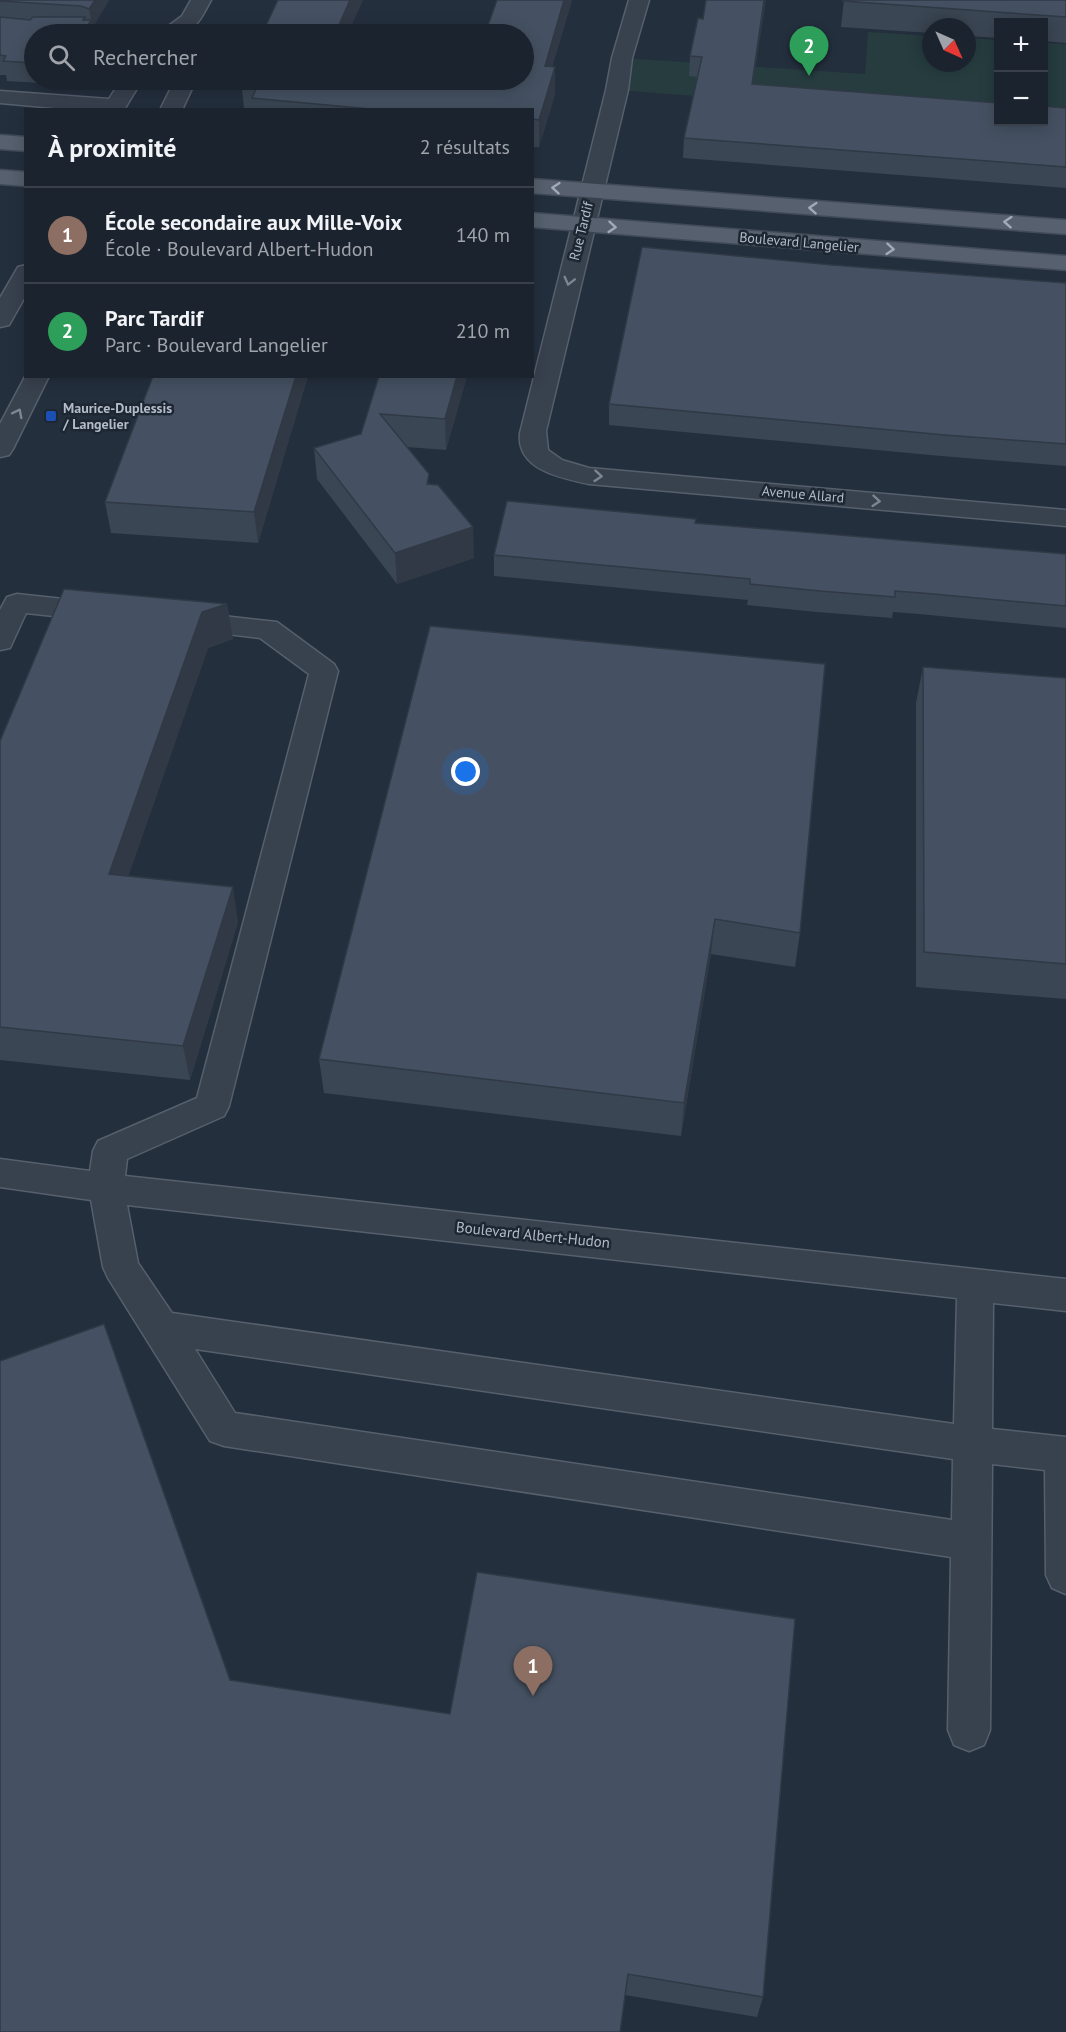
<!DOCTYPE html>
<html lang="fr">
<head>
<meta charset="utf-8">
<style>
  body { margin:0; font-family:"PT Sans",sans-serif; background:#242b36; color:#f1f3f6 }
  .controls { position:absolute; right:18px; top:18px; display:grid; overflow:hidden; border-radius:0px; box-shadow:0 3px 15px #0003 }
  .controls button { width:54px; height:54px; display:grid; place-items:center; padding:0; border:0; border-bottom:2px solid #39404a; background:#1b232e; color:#f1f3f6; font:30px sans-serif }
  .compass { position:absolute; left:922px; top:18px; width:54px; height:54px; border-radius:50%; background:#1b232e; box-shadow:0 3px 15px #0003; rotate:135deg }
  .you { position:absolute; left:466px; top:772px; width:21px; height:21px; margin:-15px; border:4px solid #fff; border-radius:50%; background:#1a73e8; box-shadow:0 0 0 9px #1a73e833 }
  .badge { display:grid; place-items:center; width:39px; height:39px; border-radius:50%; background:#db2777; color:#fff; font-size:20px; font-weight:700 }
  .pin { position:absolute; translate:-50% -50px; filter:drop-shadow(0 2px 3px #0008) }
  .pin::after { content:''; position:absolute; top:32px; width:21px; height:18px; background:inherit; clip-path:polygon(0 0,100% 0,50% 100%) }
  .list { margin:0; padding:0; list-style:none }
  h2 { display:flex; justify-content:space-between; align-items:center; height:78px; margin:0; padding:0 24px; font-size:26px }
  h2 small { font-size:20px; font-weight:400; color:#a0a4aa }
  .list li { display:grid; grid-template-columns:39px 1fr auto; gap:18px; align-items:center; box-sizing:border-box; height:96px; padding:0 24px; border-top:2px solid #39404a }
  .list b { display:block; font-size:22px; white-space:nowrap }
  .list p { margin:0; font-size:20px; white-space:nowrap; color:#a0a4aa }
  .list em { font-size:20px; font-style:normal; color:#a0a4aa }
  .icon { flex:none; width:33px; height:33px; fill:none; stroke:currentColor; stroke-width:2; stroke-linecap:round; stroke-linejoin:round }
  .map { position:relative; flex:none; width:1066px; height:2032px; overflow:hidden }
  .search { position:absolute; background:#1b232e; box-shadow:0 3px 15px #0003; left:24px; top:24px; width:510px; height:66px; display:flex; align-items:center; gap:15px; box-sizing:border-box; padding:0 21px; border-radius:33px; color:#a0a4aa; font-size:22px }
  .panel { position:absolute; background:#1b232e; box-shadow:0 3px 15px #0003; left:24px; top:108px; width:510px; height:270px; border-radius:0px }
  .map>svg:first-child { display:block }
</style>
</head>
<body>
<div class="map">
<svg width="1066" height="2032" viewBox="0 0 1066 2032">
  <rect width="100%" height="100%" fill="#242f3e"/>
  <!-- green -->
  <g fill="#263c3f">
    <polygon points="868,32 931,36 931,63 967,63 967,38 998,40 998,119 617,90 622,58 865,74"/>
    <polygon points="1044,43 1066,44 1066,125 1044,122"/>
  </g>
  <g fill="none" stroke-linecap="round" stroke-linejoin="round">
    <!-- minor casing -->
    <g stroke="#565f6c" stroke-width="3">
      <g id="minor">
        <path d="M191 0H211C196 28 194 34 160 34L163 30 182 16Z"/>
        <path d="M629 0H649L632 58 628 90 546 431 548 450 562 460 589 468 1066 510V526L589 484C562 478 516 470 520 433L606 90 612 58Z"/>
        <polygon points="121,80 142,80 124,110 78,110 0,103 0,91 109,99"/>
        <polygon points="175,80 196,80 182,110 160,110"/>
        <polygon points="26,265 26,295 9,325 0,327 0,298 18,267"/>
        <polygon points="26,375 26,376 49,376 13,449 9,455 0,457 0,424"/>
        <polygon points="17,594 100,603 110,606 114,612 110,618 100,621 26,613 10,648 0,650 0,610 7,597"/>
        <path d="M188 612 277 622 334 664 338 671 229 1106 224 1116 127 1159 125 1176 1066 1279V1311L993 1303 992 1429 1066 1437V1594L1052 1588 1046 1575 1045 1470 992 1464 990 1730 984 1745 969 1751 954 1745 948 1730 951 1557 224 1446 210 1441 108 1278 103 1267 91 1200 0 1187V1159L90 1171 93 1151 98 1141 197 1098 309 674 260 638 178 628 174 621 178 614ZM127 1205 957 1298 954 1424 172 1313 138 1263ZM195 1349 953 1459 952 1520 235 1413Z"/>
      </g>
    </g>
    <!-- major casing -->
    <g stroke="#414a57" stroke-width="3">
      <g id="major">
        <polygon points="0,135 26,137 26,151 0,149"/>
        <polygon points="0,170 26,172 26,186 0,184"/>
        <polygon points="532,179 1066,220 1066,234 532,193"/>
        <polygon points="532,213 1066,256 1066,270 532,227"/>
      </g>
    </g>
    <!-- minor -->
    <use href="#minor" fill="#38414e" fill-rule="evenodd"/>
    <!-- major -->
    <use href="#major" fill="#56606e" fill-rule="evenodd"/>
  </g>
  <!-- wall -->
  <g fill="#3b4654">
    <polygon points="0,0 109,0 92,28 93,34 34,34 34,80 61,80 58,84 7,81 6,75 0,75"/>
    <polygon points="497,0 572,0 552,67 555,67 555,94 539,147 532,147 532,110 253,110 253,108 244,108 241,80 524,80"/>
    <polygon points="844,0 1066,0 1066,43 1044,41 1044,22 999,22 999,38 967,36 967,27 931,27 931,33 841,27"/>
    <polygon points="703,19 753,84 1066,108 1066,188 683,158 684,138 698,77 689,76 690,56"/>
    <polygon points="832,265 1066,283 1066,466 941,456 609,425 609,404"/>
    <polygon points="308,376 258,543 111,533 105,502"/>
    <polygon points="379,376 467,376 446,450 407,447 474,558 397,584 317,479 314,448 361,434"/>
    <polygon points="696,523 1066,554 1066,628 919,614 893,612 892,618 817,612 747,605 748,600 494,576 494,555"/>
    <polygon points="227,604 233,639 208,648 128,876 238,922 190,1080 0,1060 0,741"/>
    <polygon points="430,626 800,933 795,967 711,954 681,1136 324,1093 319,1059"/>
    <polygon points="923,667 1066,678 1066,999 916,987 916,703"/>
    <polygon points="230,1680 763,1997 757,2017 625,1995"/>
  </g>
  <!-- shaded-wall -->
  <g fill="#303945">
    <polygon points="95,0 109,0 93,28 89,9"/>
    <polygon points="350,0 363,0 348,34 335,34"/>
    <polygon points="564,0 572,0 544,93 545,66"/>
    <polygon points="764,0 766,0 750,104 752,84"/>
    <polygon points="85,17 87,28 91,20 93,34 83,34 83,20"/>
    <polygon points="555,67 555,94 539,147 539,120"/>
    <polygon points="296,376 308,376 258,543 254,512"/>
    <polygon points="457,376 467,376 446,450 445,419"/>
    <polygon points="473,527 474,558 397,584 395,553"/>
    <polygon points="227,604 233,639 208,648 117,909 109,874 202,612"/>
    <polygon points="233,887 238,922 190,1080 183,1046"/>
    <polygon points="715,919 711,954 681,1136 684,1103"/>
  </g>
  <!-- building -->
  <g fill="#455162" stroke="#303945" stroke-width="1.5">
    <polygon points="0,0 95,0 89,9 81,6 0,1"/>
    <polygon points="278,0 350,0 335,34 262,34"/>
    <polygon points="497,0 564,0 545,66 555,67 539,120 532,119 532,110 381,110 252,98 259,82 241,80 524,80 524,34 485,34"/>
    <polygon points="706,0 764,0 752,84 999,103 999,122 1044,122 1044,106 1066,108 1066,167 684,138 702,57 690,56 698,18 703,19"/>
    <polygon points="844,0 1066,0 1066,17 843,1"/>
    <polygon points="0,17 30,20 33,17 85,17 83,20 91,20 83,34 34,34 34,63 3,61 6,56 0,55"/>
    <polygon points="642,247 832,265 1066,283 1066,444 945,435 609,404"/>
    <polygon points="153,376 296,376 254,512 105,502"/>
    <polygon points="379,376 457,376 445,419 380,414 429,474 427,484 438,485 473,527 395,553 314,448 361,434"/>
    <polygon points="507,501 696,519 695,523 1066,554 1066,606 922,593 895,591 895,597 820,591 750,584 750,579 494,555"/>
    <polygon points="64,589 227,604 202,612 109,874 233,887 183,1046 0,1027 0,741"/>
    <polygon points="430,626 825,664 800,933 715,919 684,1103 319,1059"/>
    <polygon points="923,667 1066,678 1066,964 924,952"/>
    <polygon points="104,1324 230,1680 450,1714 477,1572 795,1619 763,1997 628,1974 620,2032 0,2032 0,1361"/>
  </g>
  <!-- one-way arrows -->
  <defs><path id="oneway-chevron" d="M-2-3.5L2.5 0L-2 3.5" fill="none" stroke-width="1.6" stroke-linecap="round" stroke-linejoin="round" transform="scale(1.5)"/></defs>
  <g stroke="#a1aab7">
    <use href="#oneway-chevron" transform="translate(556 188) rotate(-175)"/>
    <use href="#oneway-chevron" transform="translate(813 208) rotate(-176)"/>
    <use href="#oneway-chevron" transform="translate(1008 222) rotate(-176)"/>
    <use href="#oneway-chevron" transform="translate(612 227) rotate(5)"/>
    <use href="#oneway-chevron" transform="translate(890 249) rotate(5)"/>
  </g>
  <g stroke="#7c8592">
    <use href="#oneway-chevron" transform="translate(569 281) rotate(104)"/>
    <use href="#oneway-chevron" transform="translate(18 413) rotate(-63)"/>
    <use href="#oneway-chevron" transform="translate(598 476) rotate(5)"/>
    <use href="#oneway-chevron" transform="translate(876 501) rotate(5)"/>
  </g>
  <!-- markers -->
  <rect fill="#1a4fb4" stroke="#1d2633" stroke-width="2" x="45" y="410" width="12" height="12" rx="3"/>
  <g text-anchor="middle" stroke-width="5" stroke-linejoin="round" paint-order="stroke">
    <!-- far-street labels -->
    <g font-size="14" fill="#b4bcc9" stroke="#1d2633">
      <text transform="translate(581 231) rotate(-76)" y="5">Rue Tardif</text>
      <text transform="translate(799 242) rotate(5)" y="5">Boulevard Langelier</text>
      <text transform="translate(803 494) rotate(5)" y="5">Avenue Allard</text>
    </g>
    <!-- far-poi labels -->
    <g font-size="14" font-weight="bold" fill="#b4bcc9" stroke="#1d2633" text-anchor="start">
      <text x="63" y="413">Maurice-Duplessis<tspan x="63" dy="16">/ Langelier</tspan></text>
    </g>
    <!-- street labels -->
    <g font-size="15" fill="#b4bcc9" stroke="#1d2633">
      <text transform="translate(533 1235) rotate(6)" y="5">Boulevard Albert-Hudon</text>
    </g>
  </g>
</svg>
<div class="controls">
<button>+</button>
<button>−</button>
</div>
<svg class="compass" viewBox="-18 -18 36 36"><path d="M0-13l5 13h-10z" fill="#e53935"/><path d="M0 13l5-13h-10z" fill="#a0a4aa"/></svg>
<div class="you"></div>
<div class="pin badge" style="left:533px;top:1696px;background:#8d6e63">1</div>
<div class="pin badge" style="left:809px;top:76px;background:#2e9e5b">2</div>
<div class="search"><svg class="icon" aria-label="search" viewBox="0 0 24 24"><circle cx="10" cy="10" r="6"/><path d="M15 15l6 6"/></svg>Rechercher</div>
<section class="panel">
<h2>À proximité<small>2 résultats</small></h2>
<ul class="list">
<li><span class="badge" style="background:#8d6e63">1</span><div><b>École secondaire aux Mille-Voix</b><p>École · Boulevard Albert-Hudon</p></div><em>140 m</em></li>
<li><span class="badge" style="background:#2e9e5b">2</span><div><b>Parc Tardif</b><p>Parc · Boulevard Langelier</p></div><em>210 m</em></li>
</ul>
</section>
</div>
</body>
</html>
